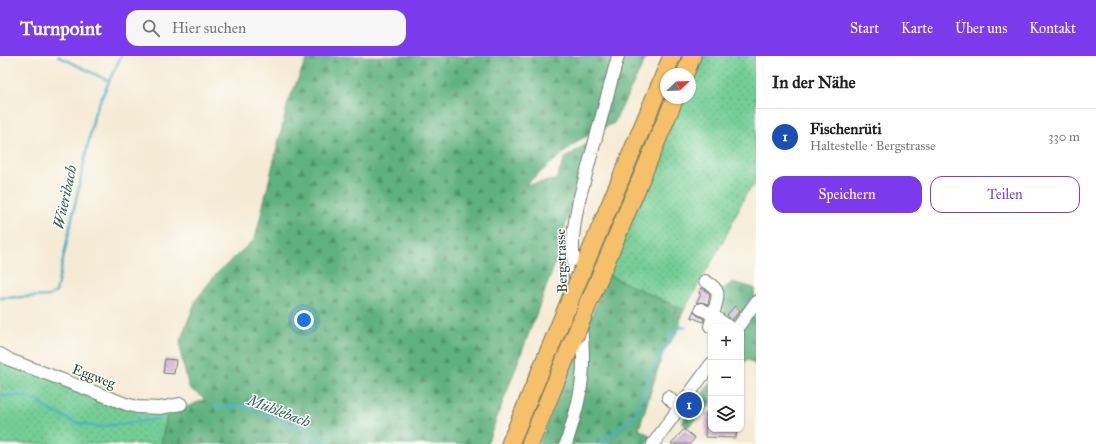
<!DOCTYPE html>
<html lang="de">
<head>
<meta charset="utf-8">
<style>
  body { margin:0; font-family:"IM FELL Great Primer",serif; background:#f6f6f6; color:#222 }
  .controls { position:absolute; right:12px; bottom:12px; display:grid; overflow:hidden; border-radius:8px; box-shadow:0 1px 3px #0004 }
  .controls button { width:36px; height:36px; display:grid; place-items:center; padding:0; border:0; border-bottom:1px solid #e0e0e0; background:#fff; color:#222; font:20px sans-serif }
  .compass { position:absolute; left:660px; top:12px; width:36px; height:36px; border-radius:50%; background:#fff; box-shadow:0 1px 3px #0004; rotate:67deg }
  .you { position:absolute; left:304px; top:264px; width:14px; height:14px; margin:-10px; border:3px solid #fff; border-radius:50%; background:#1a73e8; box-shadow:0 0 0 6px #1a73e833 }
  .badge { display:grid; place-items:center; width:26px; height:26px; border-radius:50%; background:#7c3aed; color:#fff; font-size:13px; font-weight:700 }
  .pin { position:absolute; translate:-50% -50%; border:2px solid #fff; box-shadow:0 1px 4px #0006 }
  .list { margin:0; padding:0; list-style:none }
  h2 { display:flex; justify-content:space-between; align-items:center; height:52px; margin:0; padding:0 16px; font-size:17px }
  h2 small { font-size:13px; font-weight:400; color:#767676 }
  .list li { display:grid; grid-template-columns:26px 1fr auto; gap:12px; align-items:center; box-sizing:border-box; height:56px; padding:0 16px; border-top:1px solid #e0e0e0 }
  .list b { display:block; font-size:15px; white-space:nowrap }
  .list p { margin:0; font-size:13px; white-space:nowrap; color:#767676 }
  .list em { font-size:13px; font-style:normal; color:#767676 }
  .actions { display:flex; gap:8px; padding:12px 16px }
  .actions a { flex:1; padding:9px 0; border:1px solid #7c3aed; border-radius:12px; text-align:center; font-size:14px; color:#7c3aed }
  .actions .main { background:#7c3aed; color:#fff }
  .icon { flex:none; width:22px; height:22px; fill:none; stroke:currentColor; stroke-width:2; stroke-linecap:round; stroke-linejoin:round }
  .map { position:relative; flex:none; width:756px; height:388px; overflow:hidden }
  header { display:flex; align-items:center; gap:24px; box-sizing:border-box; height:56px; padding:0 20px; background:#7c3aed; color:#fff }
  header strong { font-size:19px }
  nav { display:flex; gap:22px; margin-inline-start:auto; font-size:14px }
  .search { width:280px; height:36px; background:#f6f6f6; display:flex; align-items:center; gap:10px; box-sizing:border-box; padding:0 14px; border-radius:12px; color:#767676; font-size:15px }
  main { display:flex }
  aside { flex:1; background:#fff }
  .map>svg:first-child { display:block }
</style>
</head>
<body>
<header>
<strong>Turnpoint</strong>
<div class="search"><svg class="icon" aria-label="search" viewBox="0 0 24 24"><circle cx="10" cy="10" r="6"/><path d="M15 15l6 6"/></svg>Hier suchen</div>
<nav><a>Start</a><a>Karte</a><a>Über uns</a><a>Kontakt</a></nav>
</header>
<main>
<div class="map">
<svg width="756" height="388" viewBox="0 0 756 388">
  <defs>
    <pattern id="grass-dots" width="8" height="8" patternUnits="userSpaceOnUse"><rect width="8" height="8" fill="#74ce95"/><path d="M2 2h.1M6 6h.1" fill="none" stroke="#5fa87a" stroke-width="1.8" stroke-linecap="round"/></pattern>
    <pattern id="forest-firs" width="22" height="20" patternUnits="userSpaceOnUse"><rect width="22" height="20" fill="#5fb17e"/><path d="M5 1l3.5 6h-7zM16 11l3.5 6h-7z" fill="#4e9168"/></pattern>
    <pattern id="building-back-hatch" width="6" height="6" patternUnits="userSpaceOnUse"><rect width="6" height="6" fill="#d6b2d6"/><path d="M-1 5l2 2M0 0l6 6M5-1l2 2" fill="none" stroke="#ad92ae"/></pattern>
  </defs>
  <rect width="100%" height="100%" fill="#fdfcf7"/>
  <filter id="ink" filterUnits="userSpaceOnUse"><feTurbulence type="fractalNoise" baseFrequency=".025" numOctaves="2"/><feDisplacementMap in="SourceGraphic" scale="8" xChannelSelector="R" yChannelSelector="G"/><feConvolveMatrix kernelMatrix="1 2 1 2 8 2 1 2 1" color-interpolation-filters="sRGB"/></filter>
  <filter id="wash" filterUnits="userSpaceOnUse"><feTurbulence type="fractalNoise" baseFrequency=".012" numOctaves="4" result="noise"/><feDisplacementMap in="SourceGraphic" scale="16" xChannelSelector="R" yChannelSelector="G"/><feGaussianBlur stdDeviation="0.9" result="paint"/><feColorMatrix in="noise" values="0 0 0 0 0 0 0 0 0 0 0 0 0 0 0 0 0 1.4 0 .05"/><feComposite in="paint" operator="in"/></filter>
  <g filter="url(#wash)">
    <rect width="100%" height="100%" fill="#f5ead4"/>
    <!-- grass -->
    <g fill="url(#grass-dots)" stroke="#4a8664">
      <polygon points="701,0 756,0 756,127 746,138 724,184 684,254 608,219 683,42 690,42 690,25"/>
      <polygon points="0,302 165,356 167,360 161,388 0,388"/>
    </g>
    <!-- forest -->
    <g fill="url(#forest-firs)" stroke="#3f7759">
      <polygon points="308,0 647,0 614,67 579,84 525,129 556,124 565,102 588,87 554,211 487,388 161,388 167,360 205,343 189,332 181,299 180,285 196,244 216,218 255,183 288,46"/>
      <polygon points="608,219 684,254 680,263 680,272 663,297 639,373 651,380 646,388 539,388"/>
      <polygon points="733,226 754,232 756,259 756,309 747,303 741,311 741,271 731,269 725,258 720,235"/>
      <polygon points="711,326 711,348 697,363 686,372 682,365"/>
    </g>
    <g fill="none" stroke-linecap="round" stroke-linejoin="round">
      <!-- stream -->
      <g stroke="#49b1c7" stroke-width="2.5">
        <polyline points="58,0 109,25"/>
        <polyline points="0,242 49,240 56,236 95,56 121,0"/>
        <polyline points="2,340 22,340 38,344 46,352 74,366 98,371 158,363"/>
        <polyline points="215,350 247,351 298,371 324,386 334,388"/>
        <polyline points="600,388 636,357 652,313 677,272 685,271"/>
      </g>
    </g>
    <g id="blocks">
      <!-- building -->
      <g fill="url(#building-back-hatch)">
        <polygon points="702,232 710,238 708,248 701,246 696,247 701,239 699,237"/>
        <polygon points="735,250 740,255 732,264 727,259"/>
        <polygon points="694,254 697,259 704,263 703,266 691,261"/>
        <polygon points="165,303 176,304 174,318 163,317"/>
        <polygon points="706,356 711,356 711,373 737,373 736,382 705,381"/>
        <polygon points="684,373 695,382 690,388 671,388"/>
      </g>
    </g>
  </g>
  <g filter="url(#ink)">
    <use href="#blocks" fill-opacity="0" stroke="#6a7a6c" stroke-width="1"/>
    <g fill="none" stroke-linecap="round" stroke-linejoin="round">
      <!-- minor casing -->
      <g stroke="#6a7a6c" stroke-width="14">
        <g id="minor">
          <path d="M705 225C724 235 717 242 713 259L729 271"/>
          <polyline points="701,253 713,259 710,270"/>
          <polyline points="738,271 756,246"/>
          <polyline points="0,298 10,304 126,348 137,351 160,352 181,348"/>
          <polyline points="668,341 678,351"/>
          <path d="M566 388C575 360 583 334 583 305 584 265 572 226 573 186 573 172 576 158 579 144L618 0"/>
          <polyline points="653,388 711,308"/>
        </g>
      </g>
      <!-- highway casing -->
      <g stroke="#6a7a6c" stroke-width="19">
        <g id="highway">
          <polyline points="685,18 692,0"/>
          <polyline points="583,213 672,0"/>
          <polyline points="587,251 675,42"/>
          <polyline points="510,388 570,244"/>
          <polyline points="530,388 574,282"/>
        </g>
      </g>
      <!-- minor -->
      <use href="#minor" stroke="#fff" stroke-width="12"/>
      <!-- highway -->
      <use href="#highway" stroke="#f6c06b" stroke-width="17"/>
      <!-- highway-bridge casing -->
      <g stroke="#6a7a6c" stroke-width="19" stroke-linecap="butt">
        <g id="highway-bridge">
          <polyline points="570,244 583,213"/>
          <polyline points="574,282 587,251"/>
        </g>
      </g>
      <!-- highway-bridge -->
      <use href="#highway-bridge" stroke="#f6c06b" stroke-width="17"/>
    </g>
  </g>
  <g text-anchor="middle" stroke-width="3" stroke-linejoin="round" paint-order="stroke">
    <!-- street labels -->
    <g font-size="14" fill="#1f3d34" stroke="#fdfcf7">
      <text transform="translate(561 205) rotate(-92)" y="5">Bergstrasse</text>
      <text transform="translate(94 320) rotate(21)" y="5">Eggweg</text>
    </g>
    <!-- water labels -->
    <g font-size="15" font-style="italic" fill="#2c6060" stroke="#fdfcf7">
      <text transform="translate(65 141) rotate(-78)" y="5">Wüeribach</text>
      <text transform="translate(279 355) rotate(21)" y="5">Mühlebach</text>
    </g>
  </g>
</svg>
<div class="controls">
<button>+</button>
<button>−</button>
<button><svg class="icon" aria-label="layers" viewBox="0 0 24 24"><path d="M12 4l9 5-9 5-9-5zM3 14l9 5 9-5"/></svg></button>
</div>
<svg class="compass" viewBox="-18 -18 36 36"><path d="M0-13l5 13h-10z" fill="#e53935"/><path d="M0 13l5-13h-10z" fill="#767676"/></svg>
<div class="you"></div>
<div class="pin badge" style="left:689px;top:349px;background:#1a4fb4">1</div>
</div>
<aside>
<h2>In der Nähe<small></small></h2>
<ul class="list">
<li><span class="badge" style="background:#1a4fb4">1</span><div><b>Fischenrüti</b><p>Haltestelle · Bergstrasse</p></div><em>330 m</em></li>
</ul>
<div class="actions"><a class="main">Speichern</a><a>Teilen</a></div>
</aside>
</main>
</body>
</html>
